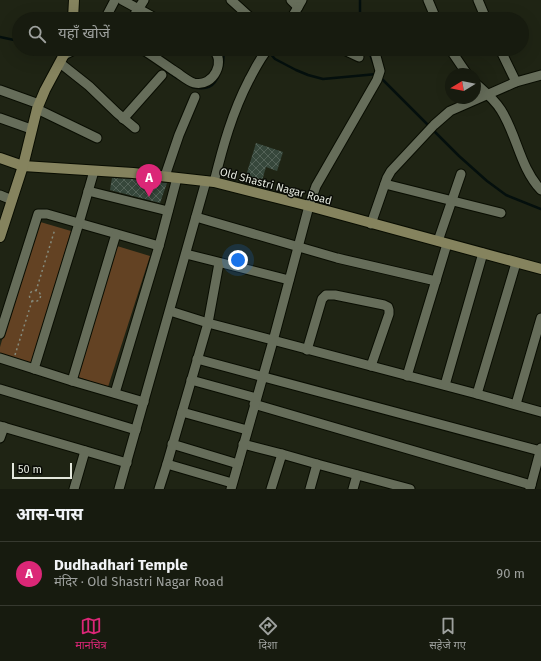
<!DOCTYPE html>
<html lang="hi">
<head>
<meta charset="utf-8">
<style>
  body { margin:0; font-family:"Fira Sans","Noto Sans Devanagari",sans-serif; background:#202418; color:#f1f3f6 }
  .compass { position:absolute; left:445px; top:68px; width:36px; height:36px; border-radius:50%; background:#171b0f; box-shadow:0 4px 16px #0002; rotate:260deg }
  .scale { position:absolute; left:12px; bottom:10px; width:60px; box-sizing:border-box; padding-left:4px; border:2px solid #e3e7dc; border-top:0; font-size:11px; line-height:14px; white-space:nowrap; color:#e3e7dc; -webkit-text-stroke:3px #0a0c06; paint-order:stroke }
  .you { position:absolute; left:238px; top:260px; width:14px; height:14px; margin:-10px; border:3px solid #fff; border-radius:50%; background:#1a73e8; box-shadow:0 0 0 6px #1a73e833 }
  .badge { display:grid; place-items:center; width:26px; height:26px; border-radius:50%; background:#db2777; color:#fff; font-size:13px; font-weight:700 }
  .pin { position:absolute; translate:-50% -33px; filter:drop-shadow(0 1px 2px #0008) }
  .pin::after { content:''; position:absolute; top:21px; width:14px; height:12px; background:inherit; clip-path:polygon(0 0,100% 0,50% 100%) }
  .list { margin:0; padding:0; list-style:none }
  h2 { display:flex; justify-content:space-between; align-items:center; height:52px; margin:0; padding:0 16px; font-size:17px }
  h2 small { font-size:13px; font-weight:400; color:#9ea19e }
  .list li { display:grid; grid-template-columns:26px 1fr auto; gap:12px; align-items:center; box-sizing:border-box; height:64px; padding:0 16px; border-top:1px solid #36392f }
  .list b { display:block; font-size:15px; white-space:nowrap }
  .list p { margin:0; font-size:13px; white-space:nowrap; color:#9ea19e }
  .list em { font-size:13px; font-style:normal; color:#9ea19e }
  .icon { flex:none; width:22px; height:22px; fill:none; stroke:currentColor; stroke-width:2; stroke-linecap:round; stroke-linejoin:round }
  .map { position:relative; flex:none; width:541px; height:489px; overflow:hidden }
  .search { position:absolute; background:#171b0f; box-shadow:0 4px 16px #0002; left:12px; right:12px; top:12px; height:44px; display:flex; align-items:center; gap:10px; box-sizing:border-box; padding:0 14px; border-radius:22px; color:#9ea19e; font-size:15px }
  .sheet { height:116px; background:#171b0f }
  nav { display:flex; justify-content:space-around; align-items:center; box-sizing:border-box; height:56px; border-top:1px solid #36392f; background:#171b0f; font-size:11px; color:#9ea19e }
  nav a { display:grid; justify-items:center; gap:2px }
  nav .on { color:#db2777 }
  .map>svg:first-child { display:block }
</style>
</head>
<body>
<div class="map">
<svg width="541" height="489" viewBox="0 0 541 489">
  <defs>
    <pattern id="building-cross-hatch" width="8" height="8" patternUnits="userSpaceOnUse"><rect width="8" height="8" fill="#36473b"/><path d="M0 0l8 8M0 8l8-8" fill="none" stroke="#536257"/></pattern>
  </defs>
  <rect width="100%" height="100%" fill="#1f2414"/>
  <!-- green -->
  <g fill="#634223">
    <polygon points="37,221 71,231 32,363 0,354 0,347"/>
    <polygon points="117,246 150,256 108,387 78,377"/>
  </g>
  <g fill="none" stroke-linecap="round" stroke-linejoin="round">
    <!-- stream -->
    <g stroke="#040f0d" stroke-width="2.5">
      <polyline points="360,19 360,0"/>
      <polyline points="0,37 19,41"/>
      <polyline points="368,49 375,67"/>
      <polyline points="268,51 275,59 296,70 308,75 323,79 377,74"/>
      <polyline points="222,67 223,63 224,49"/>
      <polyline points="168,72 177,78"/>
      <polyline points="380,77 459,156 487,181 506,195 541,209"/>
      <path d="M192 87C206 90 214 88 219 74"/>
    </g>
  </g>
  <!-- building -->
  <g fill="url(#building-cross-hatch)">
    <polygon points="256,143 283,152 277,171 266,167 261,184 245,179"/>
    <polygon points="112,178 132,179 167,183 160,203 110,190"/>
  </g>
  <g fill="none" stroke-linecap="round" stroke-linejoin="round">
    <!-- street casing -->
    <g stroke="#090d02" stroke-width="11">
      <g id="street">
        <polyline points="122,0 157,19"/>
        <polyline points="231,0 252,19"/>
        <polyline points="291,0 298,7 302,0"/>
        <polyline points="428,0 436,19"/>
        <polyline points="478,0 486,19"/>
        <polyline points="105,19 115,0"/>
        <polyline points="132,19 144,0"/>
        <polyline points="291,19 298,7"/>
        <path d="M142 49C153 56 163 63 173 70 180 74 187 81 194 83 214 88 227 59 212 49"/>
        <polyline points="342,49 359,57"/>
        <polyline points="450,49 467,74"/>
        <polyline points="500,49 516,82"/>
        <polyline points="64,55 76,49"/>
        <polyline points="60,63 89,86 117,113 135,128"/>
        <path d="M475 83C484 91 494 99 501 110 517 135 520 168 541 190"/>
        <polyline points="0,90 39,104"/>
        <polyline points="37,109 97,138"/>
        <polyline points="0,118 31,129"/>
        <polyline points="123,119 162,75"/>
        <polyline points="165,176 179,135 195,97"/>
        <path d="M214 182C223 146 232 113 249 80 255 69 260 58 268 49"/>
        <polyline points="385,184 501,213"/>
        <polyline points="88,191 168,211"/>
        <polyline points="0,195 12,200"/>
        <polyline points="196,217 337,258 436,281"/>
        <polyline points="371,224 387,178 391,171 434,125 450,111 516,82 541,75"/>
        <polyline points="438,241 461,174"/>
        <polyline points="186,254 289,280"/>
        <polyline points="219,263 208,323 477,394"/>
        <polyline points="516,263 477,394 541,412"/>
        <polyline points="0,334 38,214 47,214 159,246"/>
        <polyline points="307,350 322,299 326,295 335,295 384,305 388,307 389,310 389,314 371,366"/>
        <polyline points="0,358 72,381 144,402"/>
        <polyline points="197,359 540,451"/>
        <polyline points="34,369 79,223 94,171"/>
        <polyline points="407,376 447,244"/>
        <polyline points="191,380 256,398"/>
        <polyline points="72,381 116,234"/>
        <polyline points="445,385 483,253"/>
        <polyline points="0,389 136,430"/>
        <polyline points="115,393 159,246 177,178"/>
        <polyline points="254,404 531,485"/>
        <polyline points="516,404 541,318"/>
        <polyline points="182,412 247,430"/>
        <polyline points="0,426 127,463"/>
        <polyline points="0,438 4,427"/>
        <polyline points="172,444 238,464"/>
        <polyline points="243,444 282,454 317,464"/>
        <polyline points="167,464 208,323 170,311"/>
        <polyline points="74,489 85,451"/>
        <polyline points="119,489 206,181"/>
        <polyline points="159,489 167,464 232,483"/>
        <polyline points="231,489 273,341 309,206 316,186 377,80 380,71 374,49"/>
        <polyline points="271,489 282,454"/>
        <polyline points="310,489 317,464 410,489"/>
        <polyline points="353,489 357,475"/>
        <polyline points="530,489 541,448"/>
      </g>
    </g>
    <!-- secondary casing -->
    <g stroke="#090d02" stroke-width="12">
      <g id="secondary">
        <polyline points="73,19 74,0"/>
        <polyline points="0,158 23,166 133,173 214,182 309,206 541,269"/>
        <polyline points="0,237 23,166 37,109 45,90 67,49"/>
      </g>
    </g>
    <!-- path -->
    <g stroke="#858a7c" stroke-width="1.5" stroke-dasharray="2 3" stroke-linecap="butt">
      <circle cx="35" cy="296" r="5.5"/>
      <polyline points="36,291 55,229"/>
      <polyline points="15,355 32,301"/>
    </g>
    <!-- street -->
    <use href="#street" stroke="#666d5a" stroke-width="9"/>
    <!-- secondary -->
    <use href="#secondary" stroke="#85835e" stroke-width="10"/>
  </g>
  <g text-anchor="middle" stroke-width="3" stroke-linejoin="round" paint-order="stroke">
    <!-- street labels -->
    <g font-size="11" fill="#e3e7dc" stroke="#0a0c06">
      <text transform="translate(276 186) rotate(15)" y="4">Old Shastri Nagar Road</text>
    </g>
  </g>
</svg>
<svg class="compass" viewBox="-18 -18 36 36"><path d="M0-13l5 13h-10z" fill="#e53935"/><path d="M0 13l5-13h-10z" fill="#9ea19e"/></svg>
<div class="scale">50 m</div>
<div class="you"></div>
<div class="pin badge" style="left:149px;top:197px">A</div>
<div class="search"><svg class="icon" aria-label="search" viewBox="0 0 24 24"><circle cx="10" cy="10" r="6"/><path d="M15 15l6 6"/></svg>यहाँ खोजें</div>
</div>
<section class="sheet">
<h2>आस-पास<small></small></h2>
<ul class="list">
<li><span class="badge">A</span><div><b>Dudhadhari Temple</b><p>मंदिर · Old Shastri Nagar Road</p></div><em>90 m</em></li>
</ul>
</section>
<nav>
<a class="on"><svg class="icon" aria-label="map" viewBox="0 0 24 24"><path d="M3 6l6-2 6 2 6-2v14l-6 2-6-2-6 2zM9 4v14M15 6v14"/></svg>मानचित्र</a>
<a><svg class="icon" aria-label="directions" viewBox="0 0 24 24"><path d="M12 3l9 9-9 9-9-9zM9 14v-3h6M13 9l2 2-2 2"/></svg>दिशा</a>
<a><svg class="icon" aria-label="saved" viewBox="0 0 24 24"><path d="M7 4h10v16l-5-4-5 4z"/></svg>सहेजे गए</a>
</nav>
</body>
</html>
